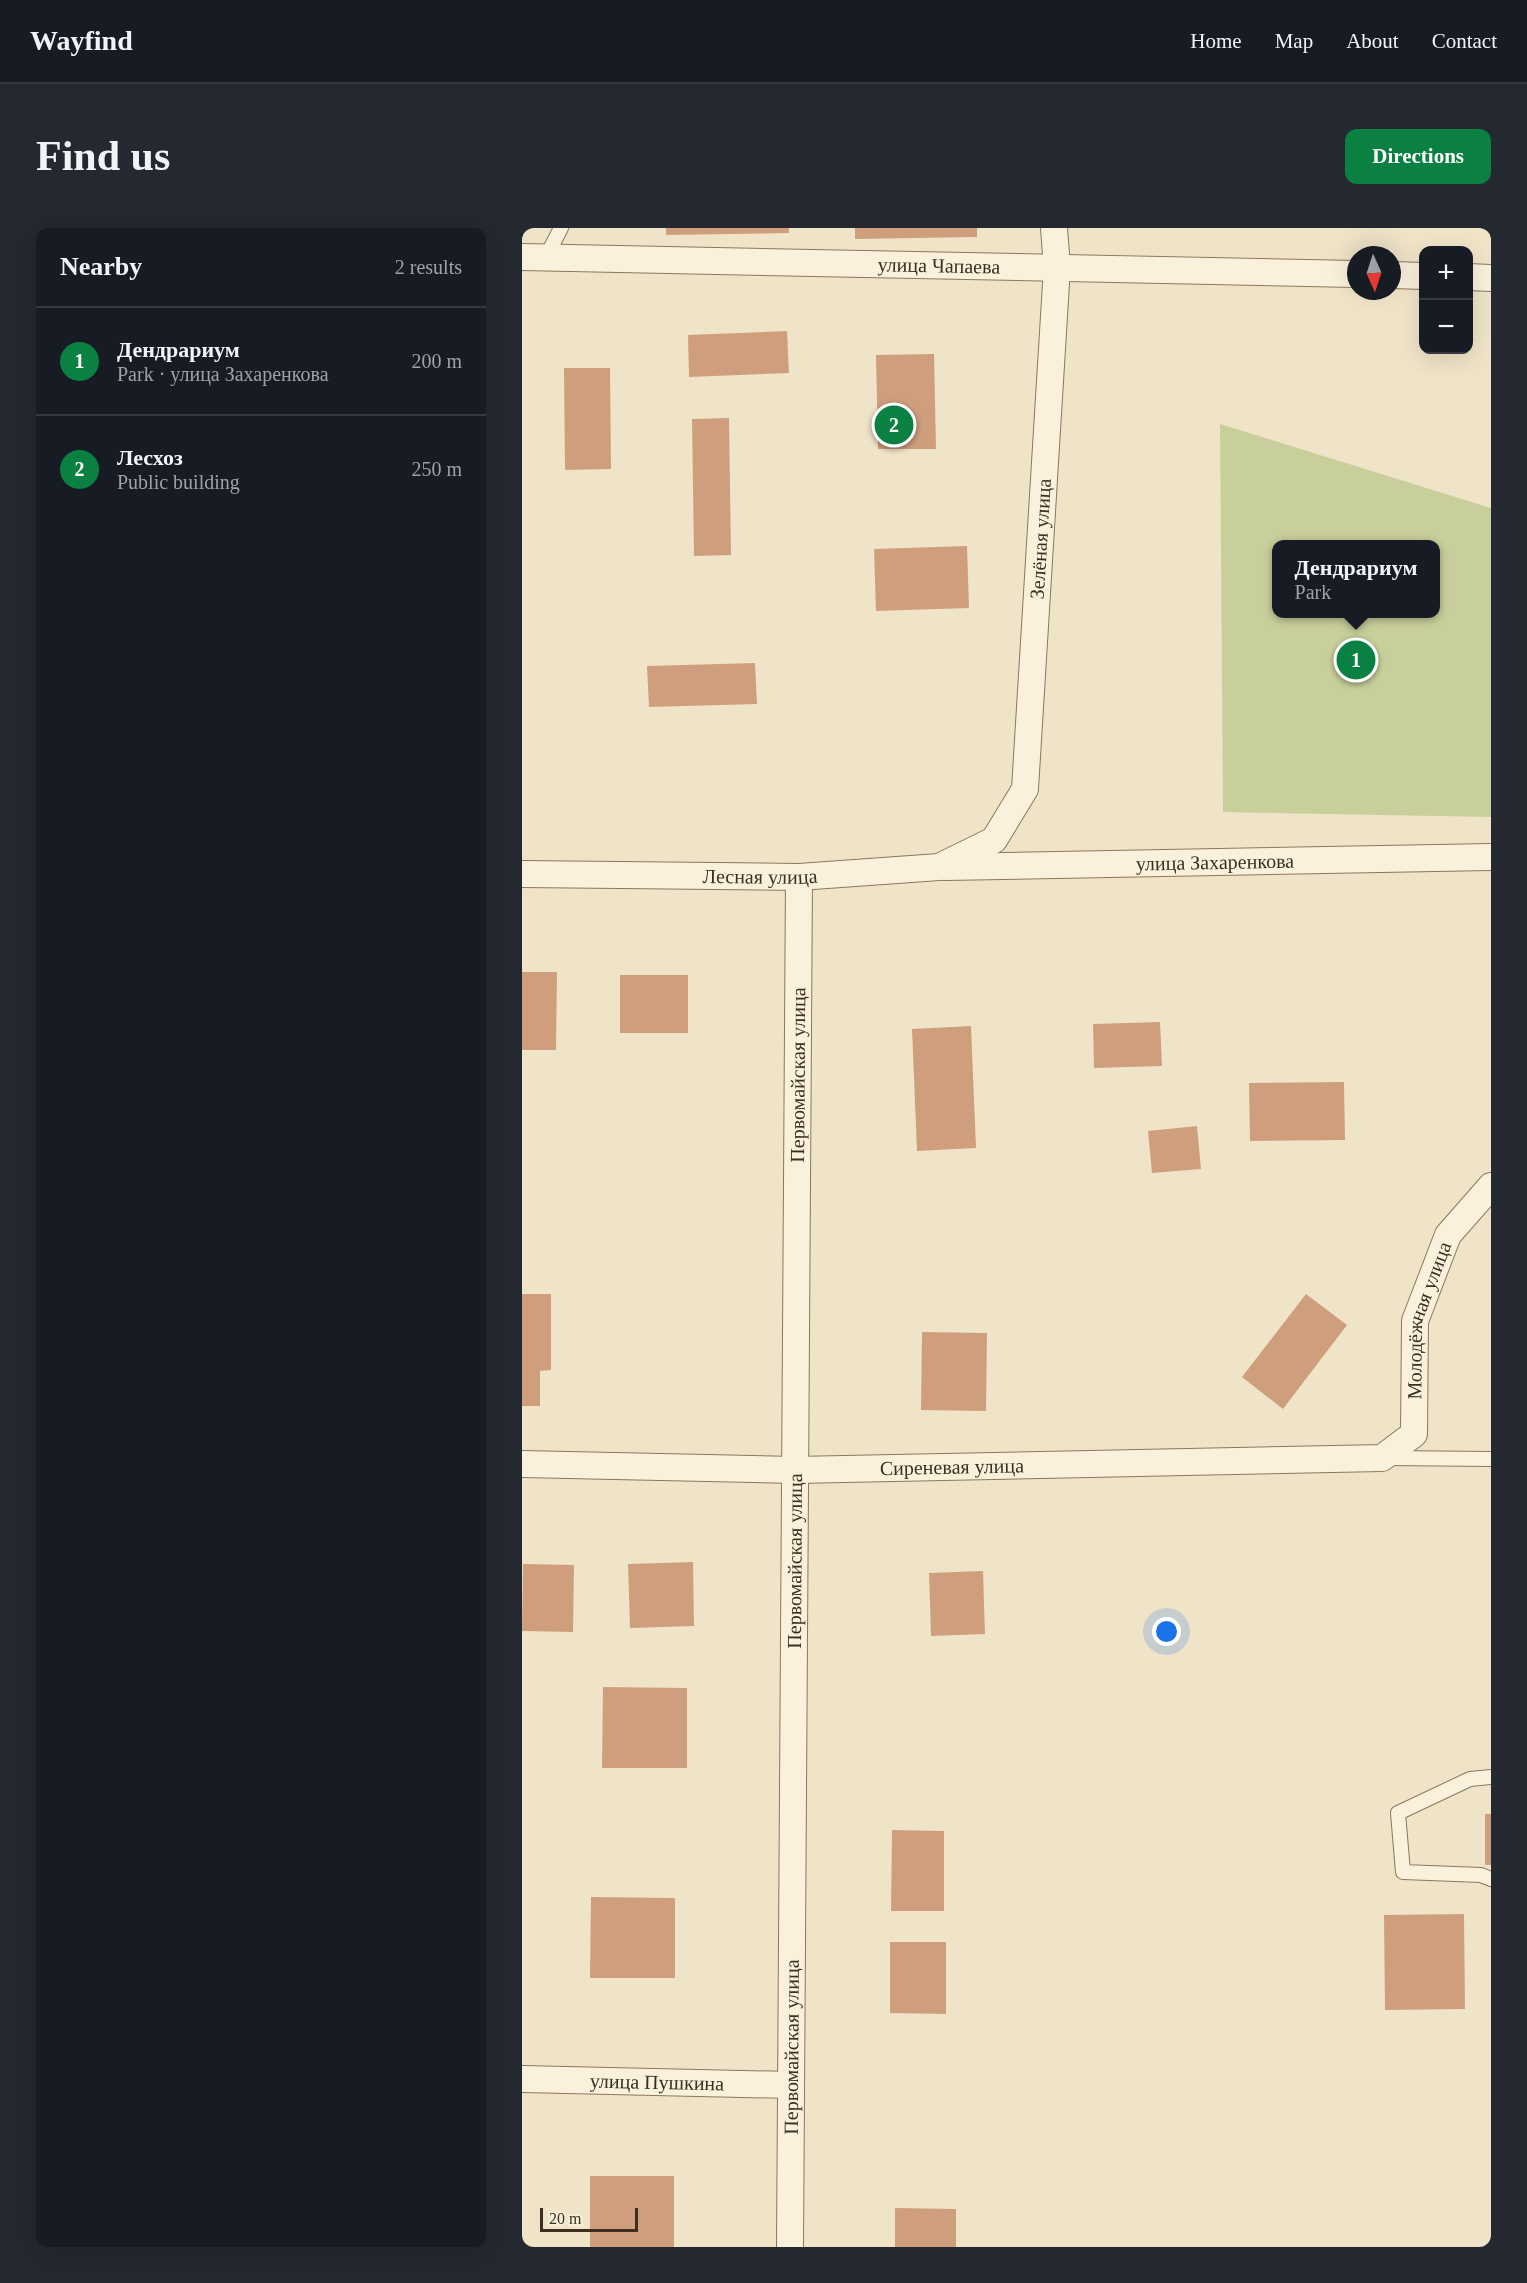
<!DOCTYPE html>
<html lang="en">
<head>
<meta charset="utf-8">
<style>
  body { margin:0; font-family:"Times New Roman",serif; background:#242831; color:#f1f3f6 }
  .controls { position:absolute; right:18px; top:18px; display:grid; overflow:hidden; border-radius:12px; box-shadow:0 6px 24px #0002 }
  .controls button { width:54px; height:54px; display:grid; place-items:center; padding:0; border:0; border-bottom:2px solid #363941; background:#171b24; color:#f1f3f6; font:30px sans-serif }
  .compass { position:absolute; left:825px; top:18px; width:54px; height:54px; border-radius:50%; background:#171b24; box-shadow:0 6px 24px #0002; rotate:177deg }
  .scale { position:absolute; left:18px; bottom:15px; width:98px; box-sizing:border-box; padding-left:6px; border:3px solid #3d2e20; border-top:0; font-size:16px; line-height:21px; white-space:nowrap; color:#3d2e20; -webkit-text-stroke:4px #f7eed8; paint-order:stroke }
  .you { position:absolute; left:645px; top:1404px; width:21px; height:21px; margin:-15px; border:4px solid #fff; border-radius:50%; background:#1a73e8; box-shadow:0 0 0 9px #1a73e833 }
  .badge { display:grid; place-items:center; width:39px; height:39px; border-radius:50%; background:#0b8043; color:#fff; font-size:20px; font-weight:700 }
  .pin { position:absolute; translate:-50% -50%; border:3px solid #fff; box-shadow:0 2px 6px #0006 }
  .popup { position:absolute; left:750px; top:312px; width:168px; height:78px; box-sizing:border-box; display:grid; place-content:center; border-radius:12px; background:#171b24; filter:drop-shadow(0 2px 4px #0005); font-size:20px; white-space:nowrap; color:#9ea1a6 }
  .popup b { font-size:22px; color:#f1f3f6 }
  .popup::after { content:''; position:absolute; left:50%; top:100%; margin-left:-12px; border:12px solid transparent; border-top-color:#171b24 }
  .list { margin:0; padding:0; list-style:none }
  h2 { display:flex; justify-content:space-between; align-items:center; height:78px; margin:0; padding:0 24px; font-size:26px }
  h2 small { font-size:20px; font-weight:400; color:#9ea1a6 }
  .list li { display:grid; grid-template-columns:39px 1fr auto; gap:18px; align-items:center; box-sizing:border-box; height:108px; padding:0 24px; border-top:2px solid #363941 }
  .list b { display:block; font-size:22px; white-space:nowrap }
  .list p { margin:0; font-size:20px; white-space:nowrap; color:#9ea1a6 }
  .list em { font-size:20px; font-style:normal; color:#9ea1a6 }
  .map { position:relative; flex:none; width:969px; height:2019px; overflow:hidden; border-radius:12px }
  header { display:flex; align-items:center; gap:36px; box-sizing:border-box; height:84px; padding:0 30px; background:#171b24; border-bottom:2px solid #363941 }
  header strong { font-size:28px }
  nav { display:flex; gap:33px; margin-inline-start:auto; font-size:21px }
  .intro { display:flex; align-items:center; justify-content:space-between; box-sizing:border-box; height:144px; padding:0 36px }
  h1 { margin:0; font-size:42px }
  .button { padding:15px 27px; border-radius:12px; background:#0b8043; color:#fff; font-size:21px; font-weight:700 }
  main { display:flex; gap:36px; padding:0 36px }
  aside { flex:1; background:#171b24; border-radius:12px; box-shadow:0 6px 24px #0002 }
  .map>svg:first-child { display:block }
</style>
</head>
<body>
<header>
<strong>Wayfind</strong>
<nav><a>Home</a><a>Map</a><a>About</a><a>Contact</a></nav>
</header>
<div class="intro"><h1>Find us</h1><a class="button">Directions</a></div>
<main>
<aside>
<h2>Nearby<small>2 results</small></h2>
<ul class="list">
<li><span class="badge">1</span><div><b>Дендрариум</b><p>Park · улица Захаренкова</p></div><em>200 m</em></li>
<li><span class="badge">2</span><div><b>Лесхоз</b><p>Public building</p></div><em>250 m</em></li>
</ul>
</aside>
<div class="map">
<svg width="969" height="2019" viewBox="0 0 969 2019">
  <rect width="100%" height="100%" fill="#f0e4c8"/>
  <!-- green -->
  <path fill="#c9cf9b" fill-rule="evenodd" d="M698 196 969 280V589L701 584ZM754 316H914V386H754Z"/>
  <!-- building -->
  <g fill="#cf9f7d">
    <polygon points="144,0 267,0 267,5 144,7"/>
    <polygon points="333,0 455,0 455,9 333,11"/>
    <polygon points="265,103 267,145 167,149 166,107"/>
    <polygon points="412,126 414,221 356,221 354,127"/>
    <polygon points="42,140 88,140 89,241 43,242"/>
    <polygon points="207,190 209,327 172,328 170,191"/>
    <polygon points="445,318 447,380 354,383 352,321"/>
    <polygon points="233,435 235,476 127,479 125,438"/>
    <polygon points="0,744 35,744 34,822 0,822"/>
    <rect x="98" y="747" width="68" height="58"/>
    <polygon points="638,794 640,838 572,840 571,796"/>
    <polygon points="449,798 454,920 395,923 390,801"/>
    <polygon points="822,854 823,912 728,913 727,855"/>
    <polygon points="675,898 679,941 630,945 626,903"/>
    <polygon points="0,1066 29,1066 29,1142 18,1143 18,1178 0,1178"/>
    <polygon points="784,1066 825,1097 761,1181 720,1149"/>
    <polygon points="400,1104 465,1105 464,1183 399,1182"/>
    <polygon points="171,1334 172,1398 108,1400 106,1336"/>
    <polygon points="1,1336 52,1337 51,1404 0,1403"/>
    <polygon points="461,1343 463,1406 409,1408 407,1345"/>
    <polygon points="81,1459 165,1460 165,1540 80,1540"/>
    <rect x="963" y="1586" width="6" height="51"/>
    <polygon points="370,1602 422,1603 422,1683 369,1683"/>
    <polygon points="69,1669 153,1670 153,1750 68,1750"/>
    <polygon points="942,1686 943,1781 863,1782 862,1687"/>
    <polygon points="368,1714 424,1714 424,1786 368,1785"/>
    <rect x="68" y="1948" width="84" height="71"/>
    <polygon points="373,1980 434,1981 434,2019 373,2019"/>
  </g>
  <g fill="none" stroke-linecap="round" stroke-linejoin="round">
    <!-- service casing -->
    <g stroke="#8d765c" stroke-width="16">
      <g id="service">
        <polyline points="24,29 39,0"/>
        <polyline points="863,1230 969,1231"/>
        <polyline points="969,1549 948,1551 876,1585 881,1644 959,1647 969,1651"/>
      </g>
    </g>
    <!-- minor casing -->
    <g stroke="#8d765c" stroke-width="28">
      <g id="minor">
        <path id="s1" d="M0 29 834 46"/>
        <polyline points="870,47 902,48"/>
        <polyline points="946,49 969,50"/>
        <path id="s2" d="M423 639 969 629"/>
        <path id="s3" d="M0 646 277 649 417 639 472 612 503 561 535 39 532 0"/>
        <path id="s4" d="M0 1236 273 1242 860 1230 892 1206 893 1093 926 1007 969 958"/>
        <path id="s5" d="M0 1851 269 1857"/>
        <path id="s6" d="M268 2019 277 649"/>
      </g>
    </g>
    <!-- service -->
    <use href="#service" stroke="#faf1dc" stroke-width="14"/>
    <!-- minor -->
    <use href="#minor" stroke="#faf1dc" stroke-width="26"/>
  </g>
  <g text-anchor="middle" stroke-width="6" stroke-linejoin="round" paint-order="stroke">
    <!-- street labels -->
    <g font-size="20" fill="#3d2e20" stroke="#f7eed8">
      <text dy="7" stroke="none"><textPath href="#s1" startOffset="417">улица Чапаева</textPath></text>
      <text dy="7" stroke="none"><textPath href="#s3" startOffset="789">Зелёная улица</textPath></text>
      <text dy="7" stroke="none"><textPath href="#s2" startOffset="270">улица Захаренкова</textPath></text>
      <text dy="7" stroke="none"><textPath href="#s3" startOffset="238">Лесная улица</textPath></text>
      <text dy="7" stroke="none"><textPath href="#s6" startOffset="1172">Первомайская улица</textPath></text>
      <text dy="7" stroke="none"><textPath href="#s4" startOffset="1016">Молодёжная улица</textPath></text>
      <text dy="7" stroke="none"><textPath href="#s4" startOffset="430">Сиреневая улица</textPath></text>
      <text dy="7" stroke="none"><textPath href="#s6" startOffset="686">Первомайская улица</textPath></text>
      <text dy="7" stroke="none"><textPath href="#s6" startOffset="200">Первомайская улица</textPath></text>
      <text dy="7" stroke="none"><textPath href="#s5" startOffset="135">улица Пушкина</textPath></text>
    </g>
  </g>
</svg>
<div class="controls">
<button>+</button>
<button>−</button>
</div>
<svg class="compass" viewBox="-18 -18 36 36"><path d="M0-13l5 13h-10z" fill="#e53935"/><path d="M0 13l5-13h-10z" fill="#9ea1a6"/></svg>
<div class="scale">20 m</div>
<div class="you"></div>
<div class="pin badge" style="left:834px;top:432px">1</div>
<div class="popup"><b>Дендрариум</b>Park</div>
<div class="pin badge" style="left:372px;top:197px">2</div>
</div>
</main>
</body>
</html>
